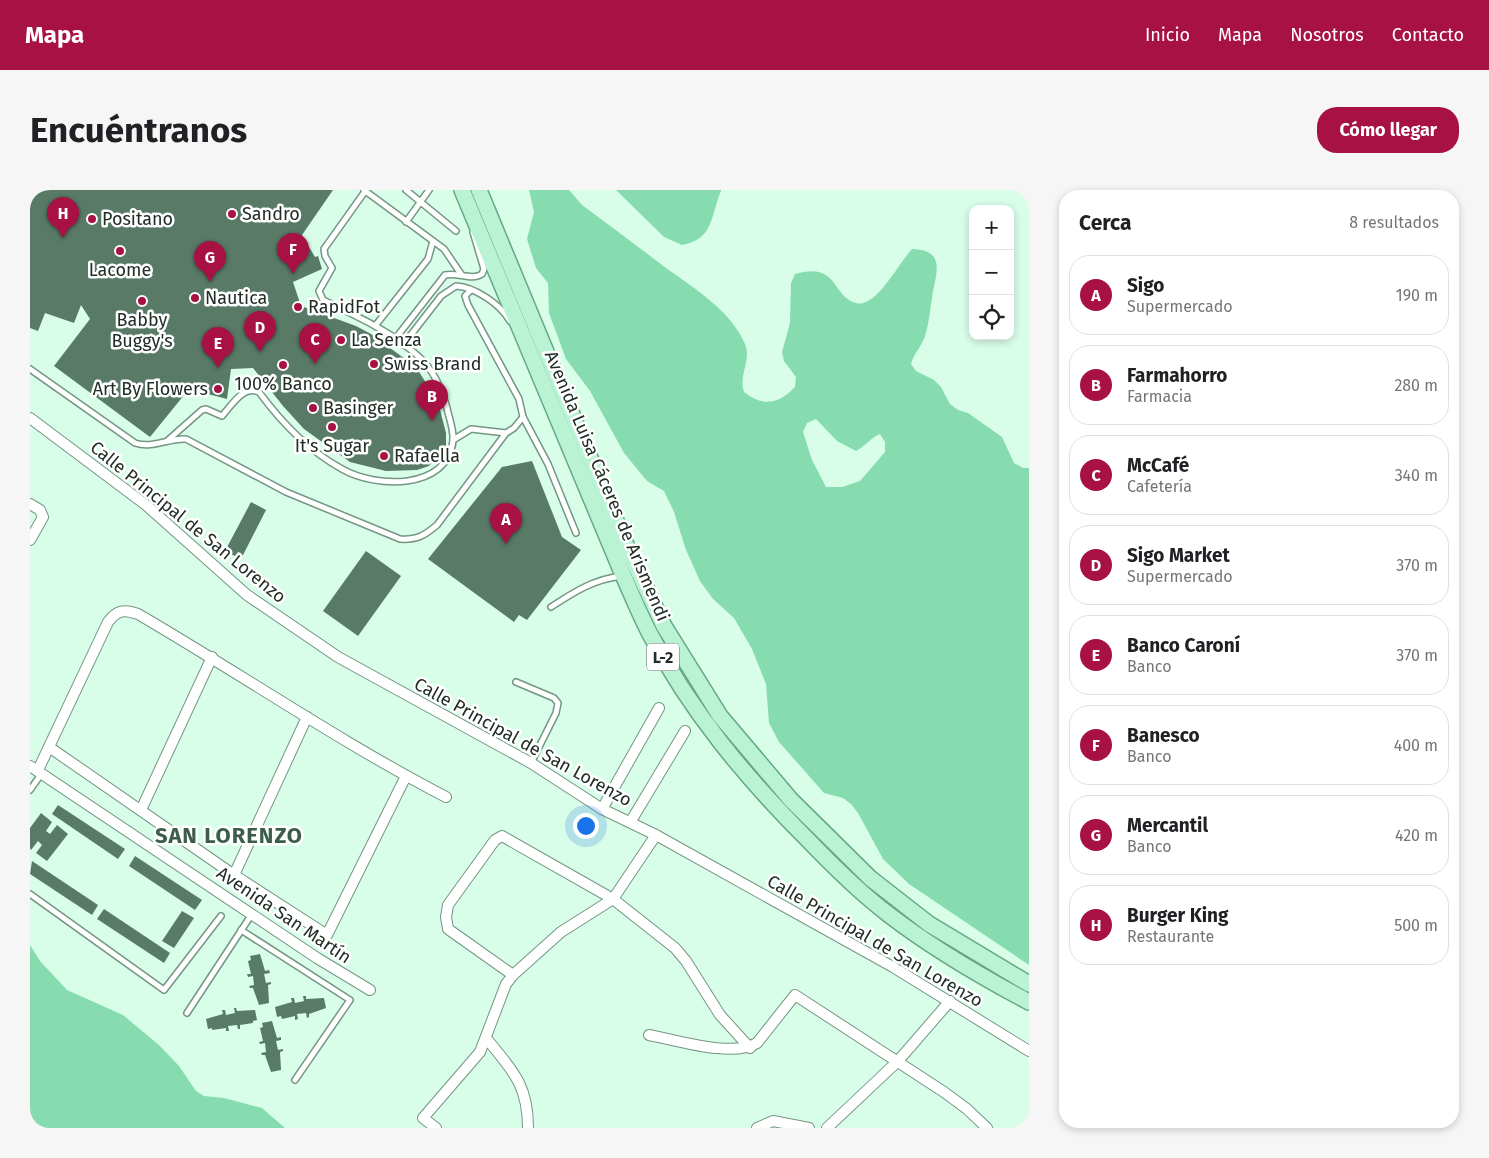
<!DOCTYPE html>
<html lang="es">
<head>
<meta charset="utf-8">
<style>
  body { margin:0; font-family:"Fira Sans",sans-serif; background:#f6f6f6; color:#202124 }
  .controls { position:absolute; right:15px; top:15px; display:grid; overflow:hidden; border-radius:10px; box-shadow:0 2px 8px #0003 }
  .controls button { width:45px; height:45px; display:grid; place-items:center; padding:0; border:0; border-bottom:1px solid #e0e0e0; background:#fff; color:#202124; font:25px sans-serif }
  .you { position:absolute; left:555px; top:635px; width:18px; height:18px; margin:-12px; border:4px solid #fff; border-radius:50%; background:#1a73e8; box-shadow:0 0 0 8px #1a73e833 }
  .badge { display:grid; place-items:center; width:32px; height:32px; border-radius:50%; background:#a81144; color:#fff; font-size:16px; font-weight:700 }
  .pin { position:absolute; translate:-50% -41px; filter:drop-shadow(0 1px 2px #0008) }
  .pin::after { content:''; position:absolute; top:26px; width:18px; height:15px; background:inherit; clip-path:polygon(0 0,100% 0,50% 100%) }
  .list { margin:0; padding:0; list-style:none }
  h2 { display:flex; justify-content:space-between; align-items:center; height:65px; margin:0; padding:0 20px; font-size:21px }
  h2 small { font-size:16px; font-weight:400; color:#757577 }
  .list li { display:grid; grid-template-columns:32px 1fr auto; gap:15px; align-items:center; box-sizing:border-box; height:80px; margin:0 10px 10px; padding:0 10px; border:1px solid #e0e0e0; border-radius:20px }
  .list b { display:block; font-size:19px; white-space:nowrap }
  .list p { margin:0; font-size:16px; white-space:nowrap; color:#757577 }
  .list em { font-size:16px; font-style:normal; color:#757577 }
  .icon { flex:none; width:28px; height:28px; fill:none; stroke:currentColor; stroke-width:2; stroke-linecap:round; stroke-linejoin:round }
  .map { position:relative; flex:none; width:999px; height:938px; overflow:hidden; border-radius:20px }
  header { display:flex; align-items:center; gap:30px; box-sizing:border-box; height:70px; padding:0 25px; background:#a81144; color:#fff }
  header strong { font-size:24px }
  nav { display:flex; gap:28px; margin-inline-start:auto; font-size:18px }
  .intro { display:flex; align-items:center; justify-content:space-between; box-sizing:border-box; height:120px; padding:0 30px }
  h1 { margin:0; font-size:35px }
  .button { padding:12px 22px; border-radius:20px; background:#a81144; color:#fff; font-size:18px; font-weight:700 }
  main { display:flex; gap:30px; padding:0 30px }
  aside { flex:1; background:#fff; border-radius:20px; box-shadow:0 2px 8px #0003 }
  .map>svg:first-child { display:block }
</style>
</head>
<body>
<header>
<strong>Mapa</strong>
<nav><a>Inicio</a><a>Mapa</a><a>Nosotros</a><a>Contacto</a></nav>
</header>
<div class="intro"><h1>Encuéntranos</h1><a class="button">Cómo llegar</a></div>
<main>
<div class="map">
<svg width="999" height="938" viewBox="0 0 999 938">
  <rect width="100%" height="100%" fill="#d8fde8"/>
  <!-- green -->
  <g fill="#87dcaf" fill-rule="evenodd">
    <path d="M499 0H539L552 15C579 35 606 55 632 75 662 97 700 119 715 154 722 170 708 186 714 202 733 217 749 214 765 197L766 187 754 171 752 162 760 133 761 93 765 84C809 71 801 106 826 113 846 119 870 71 882 59 918 60 905 85 902 108 900 120 899 134 895 146 892 156 884 163 881 174L886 181 904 190 911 197 920 214 928 220 938 223 972 247 984 273 993 278H999V775L879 694 853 669 828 623 821 614 813 608 794 603 749 552 739 533 736 494 722 459 704 428 683 409 670 391 656 360 644 322 634 301 617 291 594 263 560 201 536 169 519 123 518 93 506 78 497 49 504 22ZM786 229 807 251 826 261C836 256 840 248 850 244L855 252V262L830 291 812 297H796L782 270 773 242 777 233Z"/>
    <path d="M586 0H691V1C680 27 684 49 652 55L634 47Z"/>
    <polygon points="0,755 10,771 37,800 93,825 129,855 149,876 166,901 174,906 194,908 232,918 255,938 0,938"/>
  </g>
  <!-- building -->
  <g fill="#587a67">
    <polygon points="0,0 303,0 272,45 285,67 288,66 292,79 263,92 271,116 326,136 341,144 386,177 408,212 416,243 416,256 399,276 387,280 356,281 320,272 274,239 253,216 223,178 201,179 197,209 159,199 120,247 24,176 60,129 51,115 44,133 15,123 8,141 0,138"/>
    <polygon points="502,271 532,347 551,360 497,430 489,425 484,432 398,369 472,277"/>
    <polygon points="221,312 236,320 211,369 195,361"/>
    <polygon points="336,361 371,386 328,446 293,421"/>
    <polygon points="28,615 95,659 88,669 22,624"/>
    <polygon points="11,623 22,632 16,641 20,644 27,635 38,644 17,671 6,663 12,655 8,651 1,660 0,658 0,638"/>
    <polygon points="105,666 172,710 165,720 99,676"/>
    <polygon points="2,671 68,715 62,725 0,684"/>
    <polygon points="74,719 140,763 134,773 67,729"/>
    <polygon points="152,721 164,728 144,758 132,751"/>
    <polygon points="230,764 235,781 239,780 240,783 234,784 236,793 241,792 241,794 238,795 239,813 229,815 223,798 220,798 219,796 224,795 223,786 218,787 217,784 221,784 218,771 221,770 220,766"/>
    <polygon points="273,806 276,806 276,809 294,808 296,818 279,824 279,827 277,828 276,823 267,824 268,829 265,830 265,826 252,829 251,826 247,827 245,817 262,812 261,808 264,808 265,813 274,811"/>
    <polygon points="204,818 206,818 207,821 225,820 227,830 223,831 223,833 210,835 210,839 208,839 207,835 198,836 199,841 196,841 196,838 182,840 182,838 178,839 176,829 193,824 192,820 195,820 196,825 205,823"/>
    <polygon points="242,831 247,848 251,847 251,850 246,851 248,860 253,859 253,861 250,862 251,880 241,882 235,865 232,865 231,863 236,862 235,853 230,854 229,852 233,851 230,838 233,837 232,833"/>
  </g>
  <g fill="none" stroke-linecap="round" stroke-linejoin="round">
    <!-- lane casing -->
    <g stroke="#749683" stroke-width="8">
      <g id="lane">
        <polyline points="334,0 414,59 431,84"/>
        <polyline points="376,0 426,41"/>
        <polyline points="376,32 399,0"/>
        <polyline points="345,136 398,69 403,51"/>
        <path d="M365 149 415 85C427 82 442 91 452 84L454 79 443 42"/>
        <path d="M373 155 411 106 426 96C445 97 470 114 480 131"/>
        <path d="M0 179 105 253C123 259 138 248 156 249L256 302 370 349C387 350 394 346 407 335L476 243 484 238 493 227 489 209 438 115 435 106 440 101"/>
        <polyline points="493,227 518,274 546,343"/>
        <polyline points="423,250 441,239 476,243"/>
        <path d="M137 251 172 220 176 219 192 226C202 215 213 195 229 202 251 232 279 261 312 279 345 298 417 301 423 251 424 240 419 228 417 218 411 198 404 180 388 166 361 141 326 126 293 110L289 101 302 78 295 66 294 59 336 0"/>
        <path d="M521 417C544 402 564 389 592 386"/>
        <polyline points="486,492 524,508 528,513 526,523 501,573"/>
        <polyline points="0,600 12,583"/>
        <polyline points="0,704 134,800 191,726"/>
        <polyline points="211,740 320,810 265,890"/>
        <polyline points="157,823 222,724"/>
      </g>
    </g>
    <!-- street casing -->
    <g stroke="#749683" stroke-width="12">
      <g id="street">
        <polyline points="0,228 116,315 217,405 308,467 501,573 572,619 626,645 863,777 999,861"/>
        <polyline points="0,314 10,320 13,327 0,350"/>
        <polyline points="19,557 204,685 297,745 376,586"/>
        <polyline points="0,576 287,768 340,800"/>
        <path d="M8 580 78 432C87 420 94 419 108 424 211 484 310 552 416 607"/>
        <polyline points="572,619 629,518"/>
        <polyline points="111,620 182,467"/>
        <polyline points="601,631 655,541"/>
        <polyline points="204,685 277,527"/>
        <polyline points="483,785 418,739 416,727 418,715 465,650 472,646 583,709 645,758 656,771 690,825 720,858"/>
        <path d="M619 845C647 850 702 868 727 853L765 805 914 902 937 919 957 938"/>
        <path d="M456 848C482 880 498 894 498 938"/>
        <polyline points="406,938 393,928 450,862 476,794 483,785 531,742 583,709 626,645"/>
        <polyline points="727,938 743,931 779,938"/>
        <polyline points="797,938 868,871 920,811"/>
      </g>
    </g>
    <!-- primary casing -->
    <g stroke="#66a885" stroke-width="18">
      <g id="primary">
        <path d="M432 0 593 385C602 405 610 425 620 444 661 522 716 588 778 650 803 676 829 702 858 724 902 758 950 786 999 812"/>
        <polyline points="449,0 599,362 634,436 690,526 761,610 840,688 899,734 999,794"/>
      </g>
    </g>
    <!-- lane -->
    <use href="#lane" stroke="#fff" stroke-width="5"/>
    <!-- street -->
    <use href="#street" stroke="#fff" stroke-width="10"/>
    <!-- primary -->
    <use href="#primary" stroke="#baf2d4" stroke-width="15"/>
  </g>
  <!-- markers -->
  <g fill="#a81144" stroke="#fff" stroke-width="2">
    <circle cx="202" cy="24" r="5"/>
    <circle cx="62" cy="29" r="5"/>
    <circle cx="90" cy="61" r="5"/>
    <circle cx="165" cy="108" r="5"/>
    <circle cx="112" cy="111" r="5"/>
    <circle cx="268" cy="117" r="5"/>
    <circle cx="311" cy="150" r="5"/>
    <circle cx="344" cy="174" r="5"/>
    <circle cx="253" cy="175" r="5"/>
    <circle cx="188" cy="199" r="5"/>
    <circle cx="283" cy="218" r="5"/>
    <circle cx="302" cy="237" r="5"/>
    <circle cx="354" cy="266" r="5"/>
  </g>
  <g text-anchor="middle" stroke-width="5" stroke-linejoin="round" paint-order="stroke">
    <!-- shield labels -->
    <rect fill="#fff" stroke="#636d67" stroke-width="1" x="617" y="453.5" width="32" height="27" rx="4"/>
    <g font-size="16" font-weight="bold" fill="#202e26">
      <text x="633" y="473">L-2</text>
    </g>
    <!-- poi labels -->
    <g font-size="18" fill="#202e26" stroke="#fff" text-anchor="start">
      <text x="212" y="30">Sandro</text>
      <text x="72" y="35">Positano</text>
      <text x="90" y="86" text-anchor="middle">Lacome</text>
      <text x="175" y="114">Nautica</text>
      <text x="278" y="123">RapidFot</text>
      <text x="112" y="136" text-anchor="middle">Babby<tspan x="112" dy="21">Buggy's</tspan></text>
      <text x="321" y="156">La Senza</text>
      <text x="354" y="180">Swiss Brand</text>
      <text x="253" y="200" text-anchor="middle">100% Banco</text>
      <text x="178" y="205" text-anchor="end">Art By Flowers</text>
      <text x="293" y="224">Basinger</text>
      <text x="302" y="262" text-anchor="middle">It's Sugar</text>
      <text x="364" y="272">Rafaella</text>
    </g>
    <!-- street labels -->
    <g font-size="18" fill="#202e26" stroke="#fff">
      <text transform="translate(577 296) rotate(67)" y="6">Avenida Luisa Cáceres de Arismendi</text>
      <text transform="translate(158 332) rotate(39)" y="6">Calle Principal de San Lorenzo</text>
      <text transform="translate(493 552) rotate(29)" y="6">Calle Principal de San Lorenzo</text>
      <text transform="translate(254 725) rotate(34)" y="6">Avenida San Martín</text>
      <text transform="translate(845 751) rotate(30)" y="6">Calle Principal de San Lorenzo</text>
    </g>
    <!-- district labels -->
    <g font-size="22" font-weight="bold" letter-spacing="1" fill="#3d5d4c" stroke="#fff">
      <text x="199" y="653">SAN LORENZO</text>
    </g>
  </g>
</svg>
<div class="controls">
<button>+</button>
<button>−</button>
<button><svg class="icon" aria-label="locate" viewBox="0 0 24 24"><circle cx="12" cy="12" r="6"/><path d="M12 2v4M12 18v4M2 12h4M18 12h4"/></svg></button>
</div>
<div class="you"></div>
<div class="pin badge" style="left:476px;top:354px">A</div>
<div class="pin badge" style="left:402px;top:231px">B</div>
<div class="pin badge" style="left:285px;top:174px">C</div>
<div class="pin badge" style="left:230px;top:162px">D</div>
<div class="pin badge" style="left:188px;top:178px">E</div>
<div class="pin badge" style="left:263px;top:84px">F</div>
<div class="pin badge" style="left:180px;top:92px">G</div>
<div class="pin badge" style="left:33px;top:48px">H</div>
</div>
<aside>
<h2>Cerca<small>8 resultados</small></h2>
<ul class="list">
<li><span class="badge">A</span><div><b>Sigo</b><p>Supermercado</p></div><em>190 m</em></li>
<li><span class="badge">B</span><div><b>Farmahorro</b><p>Farmacia</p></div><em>280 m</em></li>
<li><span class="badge">C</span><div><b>McCafé</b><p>Cafetería</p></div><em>340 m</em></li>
<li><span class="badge">D</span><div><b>Sigo Market</b><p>Supermercado</p></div><em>370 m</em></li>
<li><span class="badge">E</span><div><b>Banco Caroní</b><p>Banco</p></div><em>370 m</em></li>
<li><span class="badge">F</span><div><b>Banesco</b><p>Banco</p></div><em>400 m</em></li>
<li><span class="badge">G</span><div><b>Mercantil</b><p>Banco</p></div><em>420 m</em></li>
<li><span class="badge">H</span><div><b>Burger King</b><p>Restaurante</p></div><em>500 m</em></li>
</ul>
</aside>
</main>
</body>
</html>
